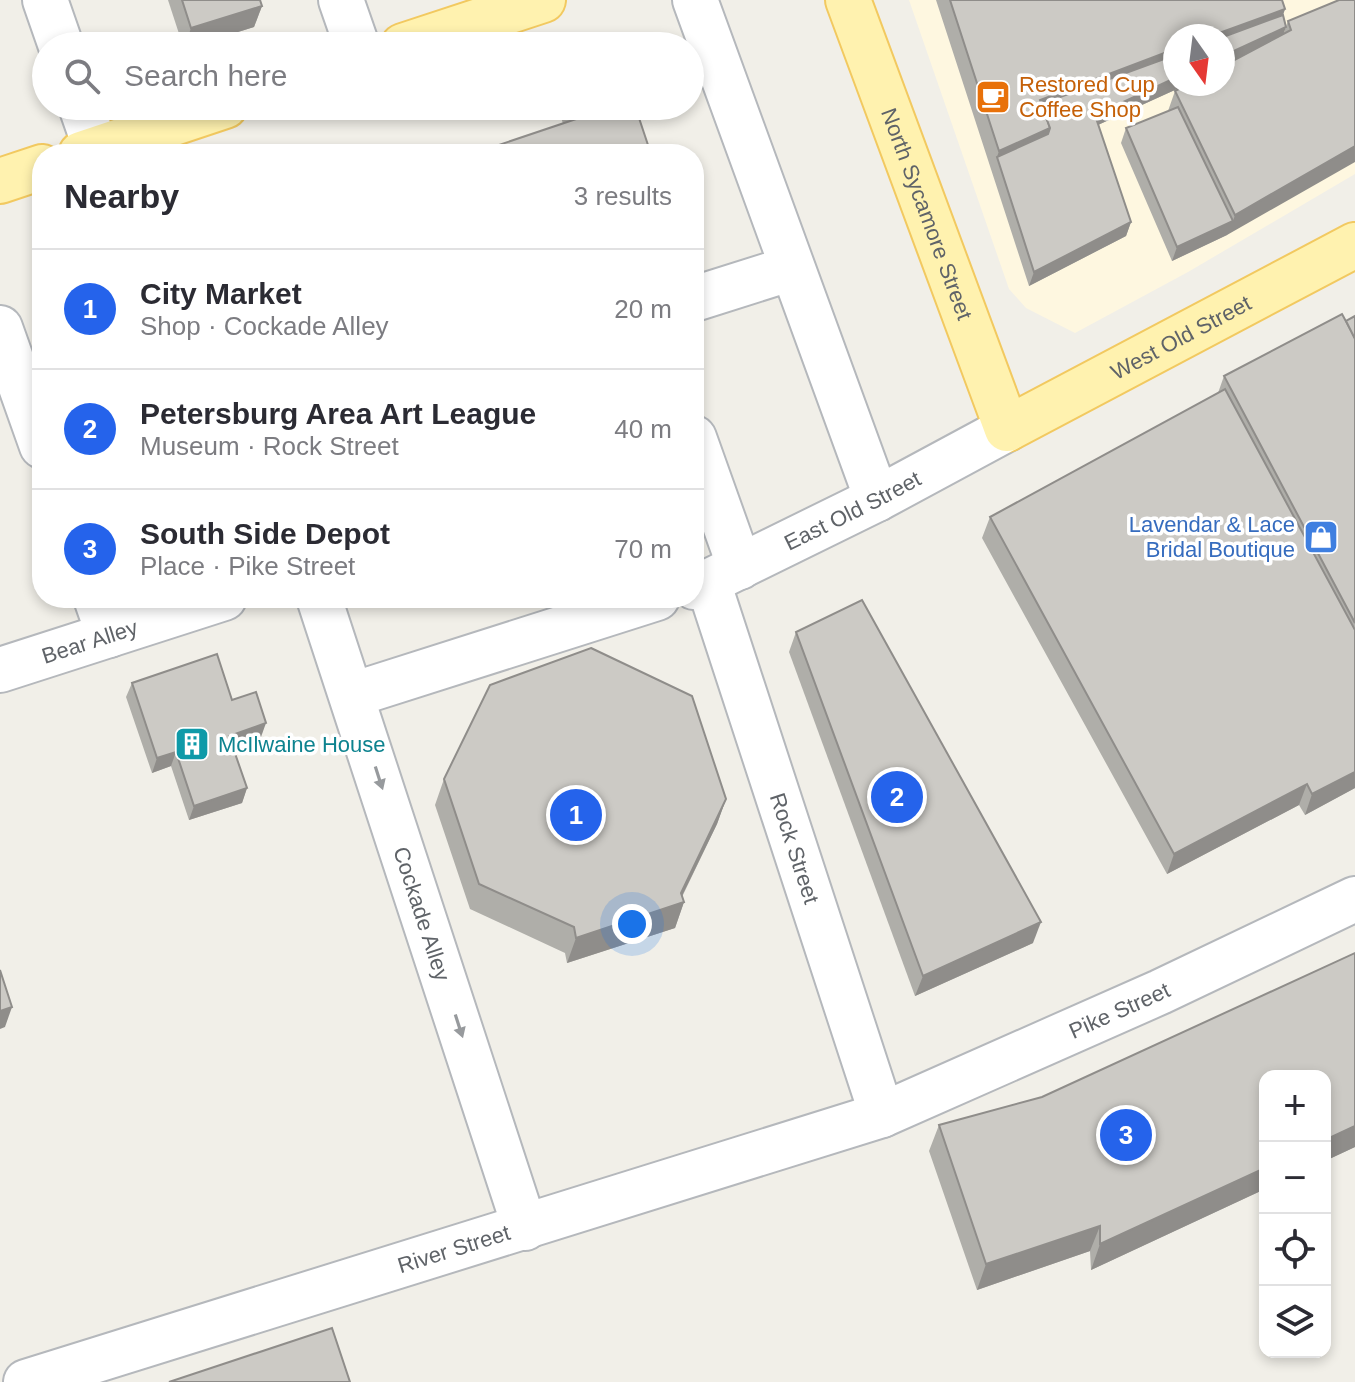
<!DOCTYPE html>
<html lang="en">
<head>
<meta charset="utf-8">
<style>
  body { margin:0; font-family:Helvetica,sans-serif; background:#f2f2f3; color:#2b2b33 }
  .controls { position:absolute; right:24px; bottom:24px; display:grid; overflow:hidden; border-radius:16px; box-shadow:0 4px 12px #0003 }
  .controls button { width:72px; height:72px; display:grid; place-items:center; padding:0; border:0; border-bottom:2px solid #e1e1e2; background:#fff; color:#2b2b33; font:40px sans-serif }
  .compass { position:absolute; left:1163px; top:24px; width:72px; height:72px; border-radius:50%; background:#fff; box-shadow:0 4px 12px #0003; rotate:166deg }
  .you { position:absolute; left:632px; top:924px; width:28px; height:28px; margin:-20px; border:6px solid #fff; border-radius:50%; background:#1a73e8; box-shadow:0 0 0 12px #1a73e833 }
  .badge { display:grid; place-items:center; width:52px; height:52px; border-radius:50%; background:#2563eb; color:#fff; font-size:26px; font-weight:700 }
  .pin { position:absolute; translate:-50% -50%; border:4px solid #fff; box-shadow:0 2px 8px #0006 }
  .list { margin:0; padding:0; list-style:none }
  h2 { display:flex; justify-content:space-between; align-items:center; height:104px; margin:0; padding:0 32px; font-size:34px }
  h2 small { font-size:26px; font-weight:400; color:#7c7c81 }
  .list li { display:grid; grid-template-columns:52px 1fr auto; gap:24px; align-items:center; box-sizing:border-box; height:120px; padding:0 32px; border-top:2px solid #e1e1e2 }
  .list b { display:block; font-size:30px; white-space:nowrap }
  .list p { margin:0; font-size:26px; white-space:nowrap; color:#7c7c81 }
  .list em { font-size:26px; font-style:normal; color:#7c7c81 }
  .icon { flex:none; width:44px; height:44px; fill:none; stroke:currentColor; stroke-width:2; stroke-linecap:round; stroke-linejoin:round }
  .map { position:relative; flex:none; width:1355px; height:1382px; overflow:hidden }
  .search { position:absolute; background:#fff; box-shadow:0 4px 12px #0003; left:32px; top:32px; width:672px; height:88px; display:flex; align-items:center; gap:20px; box-sizing:border-box; padding:0 28px; border-radius:44px; color:#7c7c81; font-size:30px }
  .panel { position:absolute; background:#fff; box-shadow:0 4px 12px #0003; left:32px; top:144px; width:672px; height:464px; border-radius:32px }
  .map>svg:first-child { display:block }
</style>
</head>
<body>
<div class="map">
<svg width="1355" height="1382" viewBox="0 0 1355 1382">
  <rect width="100%" height="100%" fill="#f1efe8"/>
  <!-- commercial -->
  <path fill="#fef7e0" fill-rule="evenodd" d="M909 0H1355V174L1188 272 1075 333 1026 308 1009 289ZM1175 36H1223V84H1175Z"/>
  <g fill="none" stroke-linecap="round" stroke-linejoin="round">
    <!-- minor casing -->
    <g stroke="#b5b8bc" stroke-width="48">
      <g id="minor">
        <polyline points="45,0 61,46"/>
        <polyline points="341,0 357,46"/>
        <polyline points="695,0 877,499"/>
        <polyline points="81,106 96,149"/>
        <polyline points="694,299 792,268"/>
        <polyline points="0,328 42,446"/>
        <polyline points="694,438 740,567"/>
        <path id="s1" d="M708 582 882 1115"/>
        <path id="s2" d="M694 587 708 582 877 499 1007 429"/>
        <polyline points="96,598 109,635"/>
        <path id="s3" d="M319 598 525 1228"/>
        <path id="s4" d="M0 670 224 598"/>
        <polyline points="352,695 657,598"/>
        <path id="s5" d="M26 1382 882 1115 1160 992 1355 899"/>
      </g>
    </g>
    <!-- major casing -->
    <g stroke="#f2c960" stroke-width="48">
      <g id="major">
        <path id="s6" d="M848 0 1007 429 1355 245"/>
        <polyline points="403,46 543,0"/>
        <polyline points="81,154 225,106"/>
        <polyline points="0,181 42,167"/>
      </g>
    </g>
    <!-- minor -->
    <use href="#minor" stroke="#fff" stroke-width="44"/>
    <!-- major -->
    <use href="#major" stroke="#fff2af" stroke-width="44"/>
  </g>
  <!-- wall -->
  <g fill="#afaea9">
    <polygon points="168,0 260,0 262,6 254,27 193,46 183,46"/>
    <polygon points="936,0 1282,0 1285,9 1283,15 1283,35 1288,21 1339,0 1227,235 1172,261 1121,143 1126,128 1168,111 1175,91 1188,84 1098,125 1131,222 1126,236 1029,286"/>
    <polygon points="558,106 635,106 563,124"/>
    <polygon points="1355,316 1355,788 1305,815 1299,805 1167,874 982,538 990,517 1218,393 1224,376 1346,321"/>
    <polygon points="796,632 1033,943 915,996 789,652"/>
    <polygon points="132,683 261,737 233,747 247,788 242,803 189,820 171,766 152,773 126,697"/>
    <polygon points="444,779 726,799 717,824 682,897 684,902 675,928 567,963 565,953 470,909 435,805"/>
    <polygon points="1355,953 1355,1147 1325,1161 1325,1076 1265,1076 1265,1189 1091,1270 1090,1251 977,1290 929,1151 939,1125 1042,1097"/>
  </g>
  <!-- shaded-wall -->
  <g fill="#8f8d8a">
    <polygon points="262,6 254,27 193,46 185,46 191,28"/>
    <polygon points="1285,9 1278,29 1223,49 1223,36 1211,36"/>
    <polygon points="1286,27 1281,41 1223,68 1223,56"/>
    <polygon points="1175,49 1175,67 1042,117 1040,100"/>
    <polygon points="1175,78 1175,84 1188,84 1089,129 1095,115"/>
    <polygon points="1050,128 1043,148 997,157 999,151"/>
    <polygon points="1355,146 1355,162 1227,235 1172,261 1177,247 1233,221 1235,215"/>
    <polygon points="1131,222 1126,236 1029,286 1034,272"/>
    <polygon points="266,723 261,737 224,750 229,736"/>
    <polygon points="176,752 171,766 152,773 157,758"/>
    <polygon points="1355,772 1355,788 1305,815 1312,794"/>
    <polygon points="1307,784 1299,805 1167,874 1174,854"/>
    <polygon points="247,788 242,803 189,820 194,806"/>
    <polygon points="726,799 717,824 678,904 684,902 675,928 567,963 576,938 681,893"/>
    <polygon points="1041,922 1033,943 915,996 923,976"/>
    <polygon points="12,1007 5,1027 0,1029 0,1011"/>
    <polygon points="1355,1126 1355,1147 1325,1161 1325,1140"/>
    <polygon points="1265,1168 1265,1189 1091,1270 1100,1244"/>
    <polygon points="1100,1226 1090,1251 977,1290 986,1264"/>
  </g>
  <!-- building -->
  <g fill="#cccac5" stroke="#8f8d8a" stroke-width="2">
    <polygon points="182,0 260,0 262,6 191,28"/>
    <polygon points="950,0 1282,0 1285,9 1211,36 1175,36 1175,49 1040,100 1050,128 999,151"/>
    <polygon points="1339,0 1355,0 1355,146 1235,215 1175,91 1188,84 1223,84 1223,66 1291,30 1288,21"/>
    <polygon points="1283,15 1286,27 1223,56 1223,37"/>
    <polygon points="1175,55 1175,78 1095,115 1131,222 1034,272 997,157 1048,134 1050,128 1041,104"/>
    <polygon points="572,106 635,106 651,154 472,154 576,119"/>
    <polygon points="1178,107 1233,221 1177,247 1126,128"/>
    <polygon points="319,150 320,154 306,154"/>
    <polygon points="1342,314 1355,338 1355,623 1224,376"/>
    <polygon points="1355,316 1355,339 1346,321"/>
    <polygon points="1225,389 1355,630 1355,772 1312,794 1307,784 1174,854 990,517"/>
    <polygon points="862,600 1041,922 923,976 796,632"/>
    <polygon points="591,648 692,696 726,799 681,893 684,902 576,938 574,927 479,884 444,779 490,685"/>
    <polygon points="217,654 232,700 256,692 266,723 229,736 247,788 194,806 176,752 157,758 132,683"/>
    <polygon points="1355,953 1355,1126 1325,1140 1325,1076 1265,1076 1265,1168 1100,1244 1100,1226 986,1264 939,1125 1042,1097"/>
    <polygon points="0,970 12,1007 0,1011"/>
    <polygon points="332,1328 350,1382 169,1382"/>
  </g>
  <!-- one-way arrows -->
  <defs><path id="oneway-solid" d="M-6-.8H1V-3.2L6.5 0L1 3.2V.8H-6Z" transform="scale(2)"/></defs>
  <g fill="#979a9d">
    <use href="#oneway-solid" transform="translate(379 778) rotate(72)"/>
    <use href="#oneway-solid" transform="translate(459 1026) rotate(72)"/>
  </g>
  <!-- icons -->
  <defs>
    <g id="cafe-square" transform="scale(1.8)"><rect x="-9" y="-9" width="18" height="18" rx="4" fill="#e8710a" stroke="#fff"/><path d="M-5.5-4.5H6V0H3Q3 3.5 0 3.5H-2.5Q-5.5 3.5-5.5 0ZM3-3.2v2h1.7v-2ZM-6 4.5H4V6H-6Z" fill="#fff"/></g>
    <g id="shop-square" transform="scale(1.8)"><rect x="-9" y="-9" width="18" height="18" rx="4" fill="#3f7fe0" stroke="#fff"/><path d="M-5-2.5h2.3a2.7 3.5 0 0 1 5.4 0H5L5.5 6h-11ZM-1.5-2.5h3a1.5 2.3 0 0 0-3 0Z" fill="#fff"/></g>
    <g id="building-square" transform="scale(1.8)"><rect x="-9" y="-9" width="18" height="18" rx="4" fill="#0f9aa8" stroke="#fff"/><path d="M-4-6H4V6H1V3H-1V6H-4ZM-2.5-4.3h1.7v1.8h-1.7ZM.8-4.3h1.7v1.8H.8ZM-2.5-1h1.7V.8h-1.7ZM.8-1h1.7V.8H.8Z" fill="#fff"/></g>
  </defs>
  <g fill-rule="evenodd">
    <use href="#cafe-square" x="993" y="97"/>
    <use href="#shop-square" x="1321" y="537"/>
    <use href="#building-square" x="192" y="744"/>
  </g>
  <g text-anchor="middle" stroke-width="7" stroke-linejoin="round" paint-order="stroke">
    <!-- food labels -->
    <g font-size="22" fill="#c56008" stroke="#fff" text-anchor="start">
      <text x="1019" y="92">Restored Cup<tspan x="1019" dy="25">Coffee Shop</tspan></text>
    </g>
    <!-- street labels -->
    <g font-size="22" fill="#5f6368" stroke="#fff">
      <text dy="8" stroke="none"><textPath href="#s6" startOffset="228">North Sycamore Street</textPath></text>
      <text dy="8" stroke="none"><textPath href="#s6" startOffset="654">West Old Street</textPath></text>
      <text dy="8" stroke="none"><textPath href="#s2" startOffset="176">East Old Street</textPath></text>
      <text dy="8" stroke="none"><textPath href="#s4" startOffset="94">Bear Alley</textPath></text>
      <text dy="8" stroke="none"><textPath href="#s1" startOffset="280">Rock Street</textPath></text>
      <text dy="8" stroke="none"><textPath href="#s3" startOffset="332">Cockade Alley</textPath></text>
      <text dy="8" stroke="none"><textPath href="#s5" startOffset="1156">Pike Street</textPath></text>
      <text dy="8" stroke="none"><textPath href="#s5" startOffset="448">River Street</textPath></text>
    </g>
    <!-- shop labels -->
    <g font-size="22" fill="#366cbe" stroke="#fff" text-anchor="end">
      <text x="1295" y="532">Lavendar &amp; Lace<tspan x="1295" dy="25">Bridal Boutique</tspan></text>
    </g>
    <!-- culture labels -->
    <g font-size="22" fill="#0d838f" stroke="#fff" text-anchor="start">
      <text x="218" y="752">McIlwaine House</text>
    </g>
  </g>
</svg>
<div class="controls">
<button>+</button>
<button>−</button>
<button><svg class="icon" aria-label="locate" viewBox="0 0 24 24"><circle cx="12" cy="12" r="6"/><path d="M12 2v4M12 18v4M2 12h4M18 12h4"/></svg></button>
<button><svg class="icon" aria-label="layers" viewBox="0 0 24 24"><path d="M12 4l9 5-9 5-9-5zM3 14l9 5 9-5"/></svg></button>
</div>
<svg class="compass" viewBox="-18 -18 36 36"><path d="M0-13l5 13h-10z" fill="#e53935"/><path d="M0 13l5-13h-10z" fill="#7c7c81"/></svg>
<div class="you"></div>
<div class="pin badge" style="left:576px;top:815px">1</div>
<div class="pin badge" style="left:897px;top:797px">2</div>
<div class="pin badge" style="left:1126px;top:1135px">3</div>
<div class="search"><svg class="icon" aria-label="search" viewBox="0 0 24 24"><circle cx="10" cy="10" r="6"/><path d="M15 15l6 6"/></svg>Search here</div>
<section class="panel">
<h2>Nearby<small>3 results</small></h2>
<ul class="list">
<li><span class="badge">1</span><div><b>City Market</b><p>Shop · Cockade Alley</p></div><em>20 m</em></li>
<li><span class="badge">2</span><div><b>Petersburg Area Art League</b><p>Museum · Rock Street</p></div><em>40 m</em></li>
<li><span class="badge">3</span><div><b>South Side Depot</b><p>Place · Pike Street</p></div><em>70 m</em></li>
</ul>
</section>
</div>
</body>
</html>
